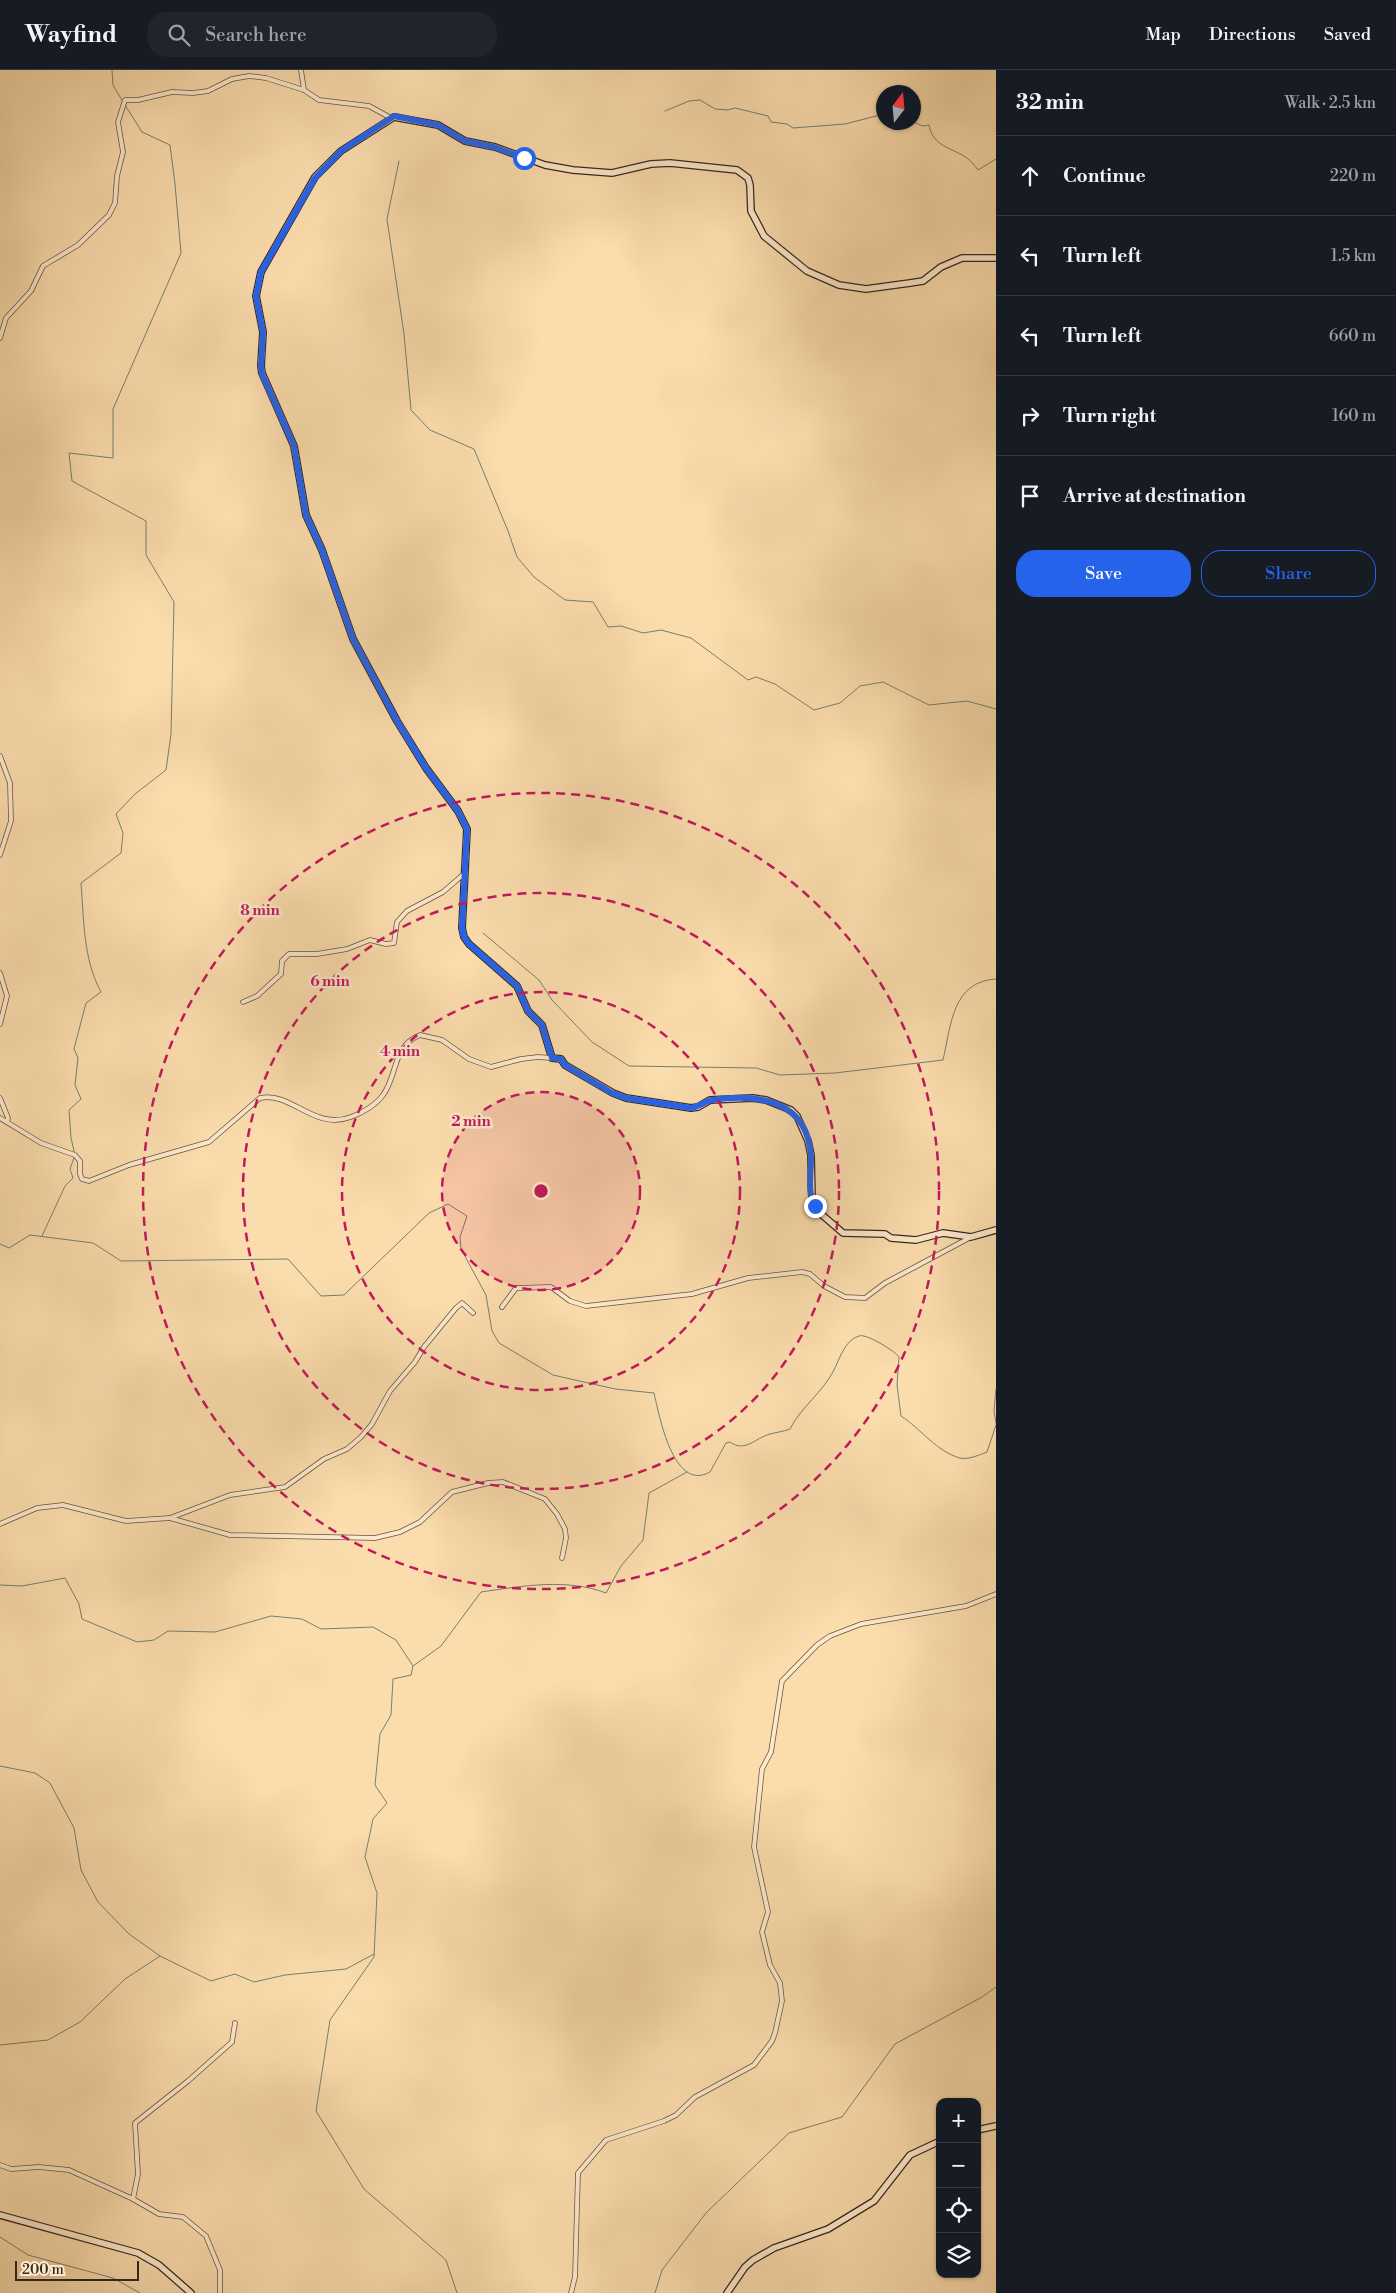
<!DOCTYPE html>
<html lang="en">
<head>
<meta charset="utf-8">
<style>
  body { margin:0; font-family:"Libre Bodoni",serif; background:#20242c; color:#f1f3f6 }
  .controls { position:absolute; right:15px; bottom:15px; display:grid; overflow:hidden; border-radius:10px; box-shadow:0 1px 4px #0004 }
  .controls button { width:45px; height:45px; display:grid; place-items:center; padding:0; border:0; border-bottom:1px solid #363941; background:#171b24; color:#f1f3f6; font:25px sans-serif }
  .compass { position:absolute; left:876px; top:15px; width:45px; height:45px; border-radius:50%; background:#171b24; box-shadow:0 1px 4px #0004; rotate:16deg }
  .scale { position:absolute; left:15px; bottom:12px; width:124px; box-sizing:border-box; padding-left:5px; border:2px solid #35261e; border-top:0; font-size:14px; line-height:18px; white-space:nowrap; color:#35261e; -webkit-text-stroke:4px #fce8ca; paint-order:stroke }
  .stop { position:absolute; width:15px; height:15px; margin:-11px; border:4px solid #2563eb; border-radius:50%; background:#fff }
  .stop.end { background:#2563eb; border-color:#fff; box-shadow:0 1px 5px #0008 }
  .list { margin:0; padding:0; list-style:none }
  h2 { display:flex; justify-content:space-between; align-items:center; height:65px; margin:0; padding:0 20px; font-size:21px }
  h2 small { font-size:16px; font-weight:400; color:#9ea1a6 }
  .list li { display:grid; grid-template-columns:32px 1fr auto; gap:15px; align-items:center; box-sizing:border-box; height:80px; padding:0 20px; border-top:1px solid #363941 }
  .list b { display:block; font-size:19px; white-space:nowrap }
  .list em { font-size:16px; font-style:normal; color:#9ea1a6 }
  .actions { display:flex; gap:10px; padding:15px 20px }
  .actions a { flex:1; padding:11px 0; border:1px solid #2563eb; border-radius:20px; text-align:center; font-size:18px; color:#2563eb }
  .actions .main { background:#2563eb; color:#fff }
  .icon { flex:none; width:28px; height:28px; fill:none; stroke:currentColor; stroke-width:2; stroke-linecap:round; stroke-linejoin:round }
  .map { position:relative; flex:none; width:996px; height:2223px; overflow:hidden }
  header { display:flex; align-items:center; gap:30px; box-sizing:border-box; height:70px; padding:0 25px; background:#171b24; border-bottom:1px solid #363941 }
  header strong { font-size:24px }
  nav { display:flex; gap:28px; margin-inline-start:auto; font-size:18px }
  .search { width:350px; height:45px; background:#20242c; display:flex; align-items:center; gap:12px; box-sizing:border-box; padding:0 18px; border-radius:20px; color:#9ea1a6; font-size:19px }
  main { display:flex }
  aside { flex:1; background:#171b24 }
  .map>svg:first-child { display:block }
</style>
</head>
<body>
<header>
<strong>Wayfind</strong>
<div class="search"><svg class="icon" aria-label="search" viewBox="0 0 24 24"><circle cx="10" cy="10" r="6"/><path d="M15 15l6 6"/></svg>Search here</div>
<nav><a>Map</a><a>Directions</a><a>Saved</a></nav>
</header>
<main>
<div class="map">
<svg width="996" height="2223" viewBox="0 0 996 2223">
  <rect width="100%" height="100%" fill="#fbdcad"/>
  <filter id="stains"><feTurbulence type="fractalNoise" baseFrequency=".004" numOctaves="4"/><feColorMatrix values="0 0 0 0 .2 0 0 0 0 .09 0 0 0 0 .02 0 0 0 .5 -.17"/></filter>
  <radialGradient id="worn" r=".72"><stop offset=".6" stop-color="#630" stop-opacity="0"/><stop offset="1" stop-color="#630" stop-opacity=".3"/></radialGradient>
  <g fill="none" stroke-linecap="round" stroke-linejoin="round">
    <!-- stream -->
    <g stroke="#758070" stroke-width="1">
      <polyline points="112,0 113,15 123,32"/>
      <polyline points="665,41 689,31 700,30 715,39 728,40 735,38 768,46 771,52 787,54 793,58 845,54 884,44"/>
      <path d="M913 52 923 56 929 55C933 77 951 77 967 88 971 91 975 96 978 100L996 89"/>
      <polyline points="399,91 387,149 404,264 411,340 430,360 474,379 508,461 517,487 534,507 565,530 593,532 608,557 621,556 643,563 661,560 691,568 748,610 756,607 775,614 814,640 840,633 860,616 883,612 929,635 967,631 996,639"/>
      <path d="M483 863 539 910 552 930 592 972 629 996 756 998 780 1005 835 1003 943 990C951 956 952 911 996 909"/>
      <path d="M42 1166 65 1116 73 1108 70 1099 75 1085 71 1068 69 1040 81 1029 75 1015 78 988 74 979 86 933 101 922C83 889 84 850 81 813L121 783 123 763 116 744 135 724 166 700 171 664 174 532 146 485V451L72 411 69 383 113 388V339L181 183 175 114 170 75 142 62 125 35"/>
      <path d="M0 1174 9 1178 30 1165 93 1173 121 1191 288 1189 321 1226 344 1225 429 1143 448 1134 467 1146 460 1167 461 1179 486 1225 492 1261 499 1273 553 1305 615 1319 654 1323C659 1344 673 1423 710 1402L726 1373 730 1372C745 1383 755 1368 770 1364 777 1362 782 1362 790 1359 801 1337 823 1322 834 1300 840 1288 845 1270 859 1266 866 1263 895 1281 899 1287L897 1315 901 1346C920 1358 937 1382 960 1388 968 1390 979 1385 987 1382L996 1355"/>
      <polyline points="996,1319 994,1341 996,1353"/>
      <path d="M0 1515 22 1516 65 1508 79 1534 82 1549 137 1572 154 1570 168 1561 215 1562 271 1546 302 1549 321 1559 373 1557 396 1570 413 1596 441 1576 481 1522C522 1516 567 1508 606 1523L621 1496 643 1470 649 1423 687 1402"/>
      <polyline points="413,1596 411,1605 393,1609 391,1645 380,1664 375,1715 387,1733 373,1749 365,1787 377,1823 374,1887 330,1950 316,2041 364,2119 446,2190 457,2223"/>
      <polyline points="0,1696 35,1703 50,1713 74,1758 81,1800 98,1832 129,1864 160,1886"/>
      <polyline points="0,1975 48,1970 80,1952 125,1909 160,1886 211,1911 235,1904 254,1912 285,1905 346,1899 374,1884"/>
      <polyline points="0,2167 28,2185 113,2208 140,2223"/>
      <polyline points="655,2223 662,2200 706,2143 789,2063 842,2047 895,1974 982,1927 996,1917"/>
    </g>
    <!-- street casing -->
    <g stroke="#665442" stroke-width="5.5">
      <g id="street">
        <polyline points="301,0 304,20 319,30 369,36 391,48"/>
        <polyline points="0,268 6,248 31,221 43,196 78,175 109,145 115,133 117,106 123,82 118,52 125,30 138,30 172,22 193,23 208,21 232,9 249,6 266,8 304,20"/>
        <polyline points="0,686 10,713 11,751 0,785"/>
        <polyline points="0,903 7,926 0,954"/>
        <polyline points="243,932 257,926 281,904 282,891 289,884 317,884 347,879 370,870 386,874 394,873 397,852 407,841 443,822 465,803"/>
        <polyline points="0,1028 8,1048 7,1052"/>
        <path d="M0 1048 41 1073 75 1085 80 1091V1104L82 1109 89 1111 129 1095 209 1072 260 1028C291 1021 314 1061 351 1047 362 1043 376 1035 383 1025 398 1005 392 976 420 965L442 970 469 989 491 997 521 989 538 987 552 988"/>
        <polyline points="502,1237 516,1218 551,1217 570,1231 586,1236 692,1224 748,1208 802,1202 810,1204 824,1216 845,1227 865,1228 885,1213 971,1167"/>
        <polyline points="170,1448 230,1465 375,1468 400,1462 420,1452 452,1422 488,1413 503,1412 545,1429 557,1444 565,1459 566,1468 562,1488"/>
        <polyline points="0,1454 37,1438 63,1435 126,1451 170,1448 230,1425 285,1417 324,1389 347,1379 361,1367 372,1354 390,1321 415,1292 424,1277 456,1238 462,1233 473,1243"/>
        <polyline points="0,2095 11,2099 39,2097 69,2100 133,2129 159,2144 183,2147 206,2166 220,2200 220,2223"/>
        <polyline points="133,2129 138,2104 135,2053 188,2011 232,1972 235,1953"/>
        <polyline points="571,2223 575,2207 578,2103 606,2070 664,2051 676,2045 695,2027 754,1995 772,1971 775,1963 782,1931 780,1913 770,1895 762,1862 768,1842 754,1777 762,1699 771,1682 782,1611 817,1575 830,1566 861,1554 966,1536 996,1524"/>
      </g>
    </g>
    <!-- secondary casing -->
    <g stroke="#35261e" stroke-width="8">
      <g id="secondary">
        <polyline points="996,188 962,188 941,197 923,211 910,213 866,219 839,215 807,201 764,166 751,141 750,115 748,108 737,100 670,93 651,94 612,103 573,100 545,95 495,77 465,71 438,55 394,47 341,81 315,107 261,202 256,226 263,262 261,296 262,303 294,376 306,445 322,480 353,569 397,651 426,698 458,741 467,759 462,858 464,867 469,874 517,916 528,941 542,955 552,988 561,989 565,995 613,1023 626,1028 691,1038 698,1037 710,1030 753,1028 766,1030 791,1040 797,1046 808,1071 811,1085 812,1128 821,1144 843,1163 885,1164 891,1168 916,1170 943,1163 971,1167 996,1160"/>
        <polyline points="977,2060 996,2056"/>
        <polyline points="0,2145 138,2183 159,2195 191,2223"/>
        <polyline points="727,2223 745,2197 753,2190 774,2178 828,2159 874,2131 910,2085 940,2071"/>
      </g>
    </g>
    <!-- street -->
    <use href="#street" stroke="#fce8ca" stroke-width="4"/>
    <!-- secondary -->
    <use href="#secondary" stroke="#fce8ca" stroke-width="5.5"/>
  </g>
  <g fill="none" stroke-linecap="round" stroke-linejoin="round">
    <!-- route -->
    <path stroke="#2563eb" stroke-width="6" d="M524 88 494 77 465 71 438 55 394 46 341 81 315 108 261 202 256 226 263 262 261 296 262 304 294 376 306 445 322 480 353 569 397 651 426 698 458 741 467 759 462 858 464 867 469 874 517 916 528 941 542 955 552 988 561 989 565 995 612 1023 626 1028 691 1038C699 1037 705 1031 712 1030 758 1023 809 1030 811 1088 811 1103 807 1124 815 1136"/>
  </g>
  <!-- distance rings -->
  <circle cx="541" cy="1121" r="99" fill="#c2185b" fill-opacity=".12"/>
  <g fill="none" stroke="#c2185b" stroke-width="2.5" stroke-dasharray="9 6">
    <circle cx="541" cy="1121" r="99"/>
    <circle cx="541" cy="1121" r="199"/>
    <circle cx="541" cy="1121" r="298"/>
    <circle cx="541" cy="1121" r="398"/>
  </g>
  <circle cx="541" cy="1121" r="8" fill="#c2185b" stroke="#fce8ca" stroke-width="2.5"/>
  <g font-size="15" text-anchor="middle" font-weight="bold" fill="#c2185b" stroke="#fce8ca" stroke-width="5" stroke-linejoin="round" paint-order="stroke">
    <text x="260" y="845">8 min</text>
    <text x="330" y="916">6 min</text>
    <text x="400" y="986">4 min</text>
    <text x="471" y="1056">2 min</text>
  </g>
  <rect width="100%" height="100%" filter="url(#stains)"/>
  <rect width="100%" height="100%" fill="url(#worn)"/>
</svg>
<div class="controls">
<button>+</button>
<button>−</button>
<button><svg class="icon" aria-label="locate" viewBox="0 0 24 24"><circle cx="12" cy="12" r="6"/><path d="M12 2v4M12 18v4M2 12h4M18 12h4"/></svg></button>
<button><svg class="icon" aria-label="layers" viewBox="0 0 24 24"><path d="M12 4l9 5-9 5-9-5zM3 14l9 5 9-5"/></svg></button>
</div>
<svg class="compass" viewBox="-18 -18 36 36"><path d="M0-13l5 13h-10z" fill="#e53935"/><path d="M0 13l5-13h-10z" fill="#9ea1a6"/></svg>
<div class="scale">200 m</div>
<div class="stop" style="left:524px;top:88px"></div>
<div class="stop end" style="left:815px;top:1136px"></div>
</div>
<aside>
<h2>32 min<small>Walk · 2.5 km</small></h2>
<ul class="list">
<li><svg class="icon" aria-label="ahead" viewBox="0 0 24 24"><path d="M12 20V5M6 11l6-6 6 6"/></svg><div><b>Continue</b></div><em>220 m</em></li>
<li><svg class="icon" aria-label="left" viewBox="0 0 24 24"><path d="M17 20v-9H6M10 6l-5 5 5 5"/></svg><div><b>Turn left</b></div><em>1.5 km</em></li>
<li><svg class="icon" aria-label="left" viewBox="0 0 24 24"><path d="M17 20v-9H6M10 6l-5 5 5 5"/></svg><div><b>Turn left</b></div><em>660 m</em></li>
<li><svg class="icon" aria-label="right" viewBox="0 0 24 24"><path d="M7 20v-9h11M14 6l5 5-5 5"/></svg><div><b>Turn right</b></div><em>160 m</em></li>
<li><svg class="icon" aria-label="arrive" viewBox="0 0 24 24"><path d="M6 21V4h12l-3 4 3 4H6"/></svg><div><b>Arrive at destination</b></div></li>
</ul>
<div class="actions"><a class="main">Save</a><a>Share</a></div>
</aside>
</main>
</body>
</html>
